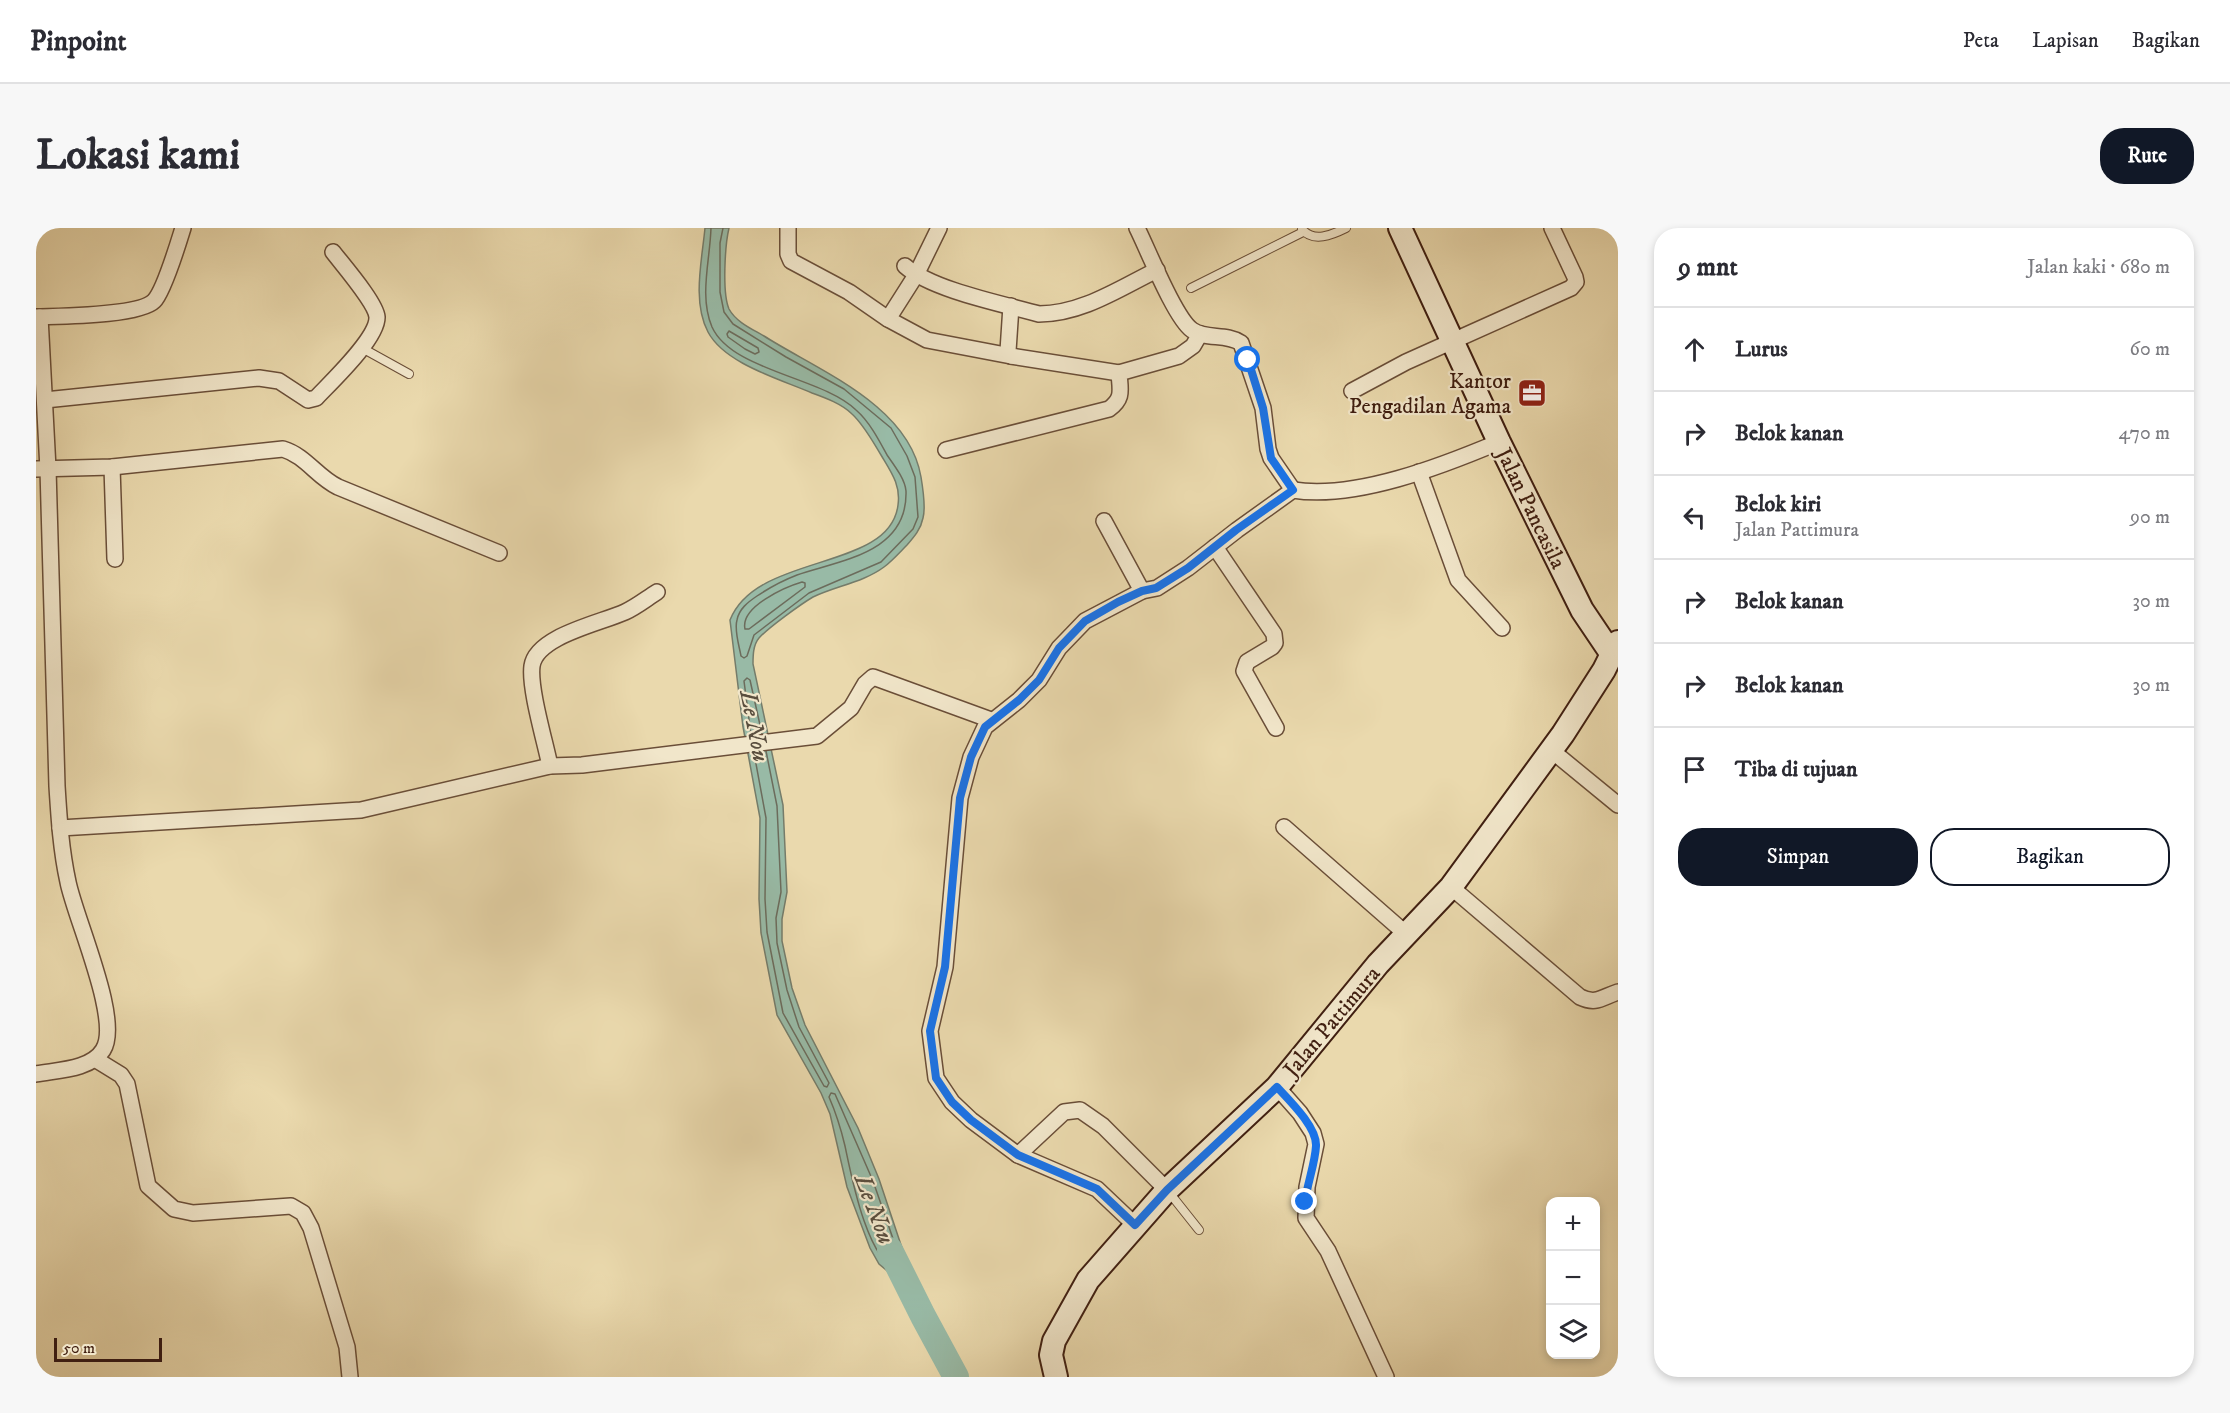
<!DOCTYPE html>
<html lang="id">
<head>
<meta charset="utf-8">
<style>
  body { margin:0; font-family:"IM FELL DW Pica",serif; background:#f7f7f7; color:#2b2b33 }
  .controls { position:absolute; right:18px; bottom:18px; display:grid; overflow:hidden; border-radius:12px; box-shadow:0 3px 9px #0003 }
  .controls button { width:54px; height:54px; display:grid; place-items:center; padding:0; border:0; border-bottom:2px solid #e1e1e2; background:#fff; color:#2b2b33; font:30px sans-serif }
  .scale { position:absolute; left:18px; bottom:15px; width:108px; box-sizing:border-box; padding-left:6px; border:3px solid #401f11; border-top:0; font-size:16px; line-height:21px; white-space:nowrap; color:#401f11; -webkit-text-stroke:4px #f1e6ca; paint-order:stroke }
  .stop { position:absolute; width:18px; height:18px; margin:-14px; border:4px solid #1a73e8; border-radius:50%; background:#fff }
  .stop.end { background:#1a73e8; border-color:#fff; box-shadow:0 2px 6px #0008 }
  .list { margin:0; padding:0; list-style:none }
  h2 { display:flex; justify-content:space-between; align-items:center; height:78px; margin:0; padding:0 24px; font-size:26px }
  h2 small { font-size:20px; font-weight:400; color:#7c7c81 }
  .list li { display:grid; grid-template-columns:39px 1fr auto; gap:18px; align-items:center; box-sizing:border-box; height:84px; padding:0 24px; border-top:2px solid #e1e1e2 }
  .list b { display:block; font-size:22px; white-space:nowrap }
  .list p { margin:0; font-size:20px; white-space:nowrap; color:#7c7c81 }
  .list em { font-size:20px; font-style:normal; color:#7c7c81 }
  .actions { display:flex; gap:12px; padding:18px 24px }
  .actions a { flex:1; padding:14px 0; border:2px solid #111827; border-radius:24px; text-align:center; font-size:21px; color:#111827 }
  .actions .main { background:#111827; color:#fff }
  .icon { flex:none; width:33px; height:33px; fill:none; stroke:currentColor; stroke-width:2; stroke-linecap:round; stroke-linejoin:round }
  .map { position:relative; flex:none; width:1582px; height:1149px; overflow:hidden; border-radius:24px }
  header { display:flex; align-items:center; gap:36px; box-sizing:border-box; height:84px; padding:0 30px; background:#fff; border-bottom:2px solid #e1e1e2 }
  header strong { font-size:28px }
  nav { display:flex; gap:33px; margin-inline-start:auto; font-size:21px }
  .intro { display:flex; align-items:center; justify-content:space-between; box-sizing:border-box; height:144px; padding:0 36px }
  h1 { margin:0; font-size:42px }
  .button { padding:15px 27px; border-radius:24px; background:#111827; color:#fff; font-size:21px; font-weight:700 }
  main { display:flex; gap:36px; padding:0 36px }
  aside { flex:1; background:#fff; border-radius:24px; box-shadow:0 3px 9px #0003 }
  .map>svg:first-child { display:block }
</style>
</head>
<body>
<header>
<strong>Pinpoint</strong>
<nav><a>Peta</a><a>Lapisan</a><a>Bagikan</a></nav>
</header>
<div class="intro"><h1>Lokasi kami</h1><a class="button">Rute</a></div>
<main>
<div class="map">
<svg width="1582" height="1149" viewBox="0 0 1582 1149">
  <rect width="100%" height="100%" fill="#ead9ad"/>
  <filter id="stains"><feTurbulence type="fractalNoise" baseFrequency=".00333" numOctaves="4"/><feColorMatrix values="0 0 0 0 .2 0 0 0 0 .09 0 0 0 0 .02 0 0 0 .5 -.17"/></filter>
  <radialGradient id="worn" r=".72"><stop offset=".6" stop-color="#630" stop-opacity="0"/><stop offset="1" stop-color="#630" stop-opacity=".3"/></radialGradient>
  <!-- water -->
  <path fill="#98baa6" stroke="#757c6a" stroke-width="1.5" d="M669 0H693C689 17 686 65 693 81 700 94 716 101 728 108 783 143 873 177 885 249 887 261 890 279 887 290 885 301 878 309 871 317 864 324 856 333 848 339 828 354 800 358 777 369 765 376 732 400 723 410 717 417 717 428 717 436L747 577 751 664 746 691V713L756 760 769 797 822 900 843 951 868 1026 871 1043 869 1053 855 1046 843 1036 834 1020 811 959 794 886 785 865 741 787 725 705 723 671 724 590 707 499 694 392C721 324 854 344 862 277 865 257 855 244 845 227 837 214 828 197 816 186 806 176 790 170 776 165 744 151 689 136 672 104 656 74 666 32 669 0Z"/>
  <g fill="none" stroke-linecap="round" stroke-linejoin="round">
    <!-- shore -->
    <g stroke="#6c6c5c" stroke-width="1.5">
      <path d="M675 0C674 33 663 68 676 99 696 143 786 149 820 182 833 193 843 212 851 227 858 237 869 251 870 263 872 325 805 332 761 347 748 352 733 360 721 368 712 374 703 381 701 392 698 402 703 417 705 428L708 430 711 428 718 407 773 365 845 334 877 301 882 289 881 276 879 249 871 228 855 200 808 161 750 129 697 96 688 84 684 64V15L687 0"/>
      <polygon points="693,103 722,120 723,124 719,126 709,121 692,109 691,106"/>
      <path d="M766 354 769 355V359L713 401H709C704 379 749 359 766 354Z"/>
      <polyline points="715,507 708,453 711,450 714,452 726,506"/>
      <polyline points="718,525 730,590 729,671 731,704 747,785 788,858 791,859 793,855 763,799 751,762 741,715 740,690 745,664 741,578 730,523"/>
      <path d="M795 865 799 866 837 953 863 1028 864 1039 862 1042C831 1033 815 946 809 918 805 901 800 885 793 869Z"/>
    </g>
    <!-- river -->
    <polyline stroke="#98baa6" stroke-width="26" points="854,1022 887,1088 920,1149"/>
    <!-- lane casing -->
    <g stroke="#6a4e38" stroke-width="10">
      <g id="lane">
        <path d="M1266 1C1277 15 1296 7 1310 0"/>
        <polyline points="1155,60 1267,4"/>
        <polyline points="326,120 373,146"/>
        <polyline points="1132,963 1163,1002"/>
      </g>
    </g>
    <!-- street casing -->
    <g stroke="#6a4e38" stroke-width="18">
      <g id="street">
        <polyline points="752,0 752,26 755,33 813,64 852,91 891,112 975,128"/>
        <path d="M1101 0C1112 22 1139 90 1156 102 1170 112 1190 105 1205 115L1227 180 1232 221 1235 230 1257 262"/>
        <path d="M869 38C896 62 967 76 1003 86 1046 86 1084 60 1121 42"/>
        <polyline points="975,78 972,123 975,128 1083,145"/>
        <path d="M0 89C24 88 103 88 118 73 128 63 142 16 147 0"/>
        <polyline points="852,91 880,47 903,0"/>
        <polyline points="1316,163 1370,134 1535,60 1540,54 1539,49 1516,0"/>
        <path d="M9 172 223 150 243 153 272 172 280 170C295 154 342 110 341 89 340 75 307 37 297 24"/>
        <path d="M910 222 1073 181C1088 170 1084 162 1083 145L1143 128 1157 118 1164 106"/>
        <polyline points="76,239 79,331"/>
        <path d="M0 241 76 239 247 221C270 228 281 249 302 259L463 325"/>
        <polyline points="1383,244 1422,352 1466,400"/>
        <polyline points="1068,293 1106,363"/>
        <polyline points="1179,319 1238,406 1239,415 1236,419 1211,434 1208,443 1240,500"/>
        <polyline points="1515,522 1582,577"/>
        <path d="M514 538C509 513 493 460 496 438 500 408 565 395 589 384 600 379 610 371 621 364"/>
        <polyline points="1248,599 1369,705"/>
        <polyline points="24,600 325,582 514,538 546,537 781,508 815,480 829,456 837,449 955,492"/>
        <path d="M1415 659 1544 769C1561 777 1566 769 1582 764"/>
        <polyline points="59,831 85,847 91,856 112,958 138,981 157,985 255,978 267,985 275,1000 311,1119 314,1149"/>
        <path d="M0 846C20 842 55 842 67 822 86 793 39 690 32 654 25 622 23 590 21 558L12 241 4 89"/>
        <polyline points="1241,859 1264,885 1277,905 1280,916 1271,959 1270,990 1292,1023 1350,1149"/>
        <polyline points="982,927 1028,884 1044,882 1067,898 1131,962"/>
        <path d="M1099 997 1061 961 982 927 935 892 916 874 900 850 894 803 909 739 924 570 935 529 949 499 983 472 1003 452 1023 420 1049 393 1106 363 1121 360 1152 340 1201 302 1257 262C1319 272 1406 238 1463 214"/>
      </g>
    </g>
    <!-- secondary casing -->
    <g stroke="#401f11" stroke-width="26">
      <g id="secondary">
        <polyline points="1364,0 1463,214 1546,382 1575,425"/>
        <polyline points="1020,1149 1015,1127 1018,1113 1052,1052 1131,962 1241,859 1342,736 1415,659 1527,506 1568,442 1582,414"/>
      </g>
    </g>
    <!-- lane -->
    <use href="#lane" stroke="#f1e6ca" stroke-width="8"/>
    <!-- street -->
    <use href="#street" stroke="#f1e6ca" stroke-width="15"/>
    <!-- secondary -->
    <use href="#secondary" stroke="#f1e6ca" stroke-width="22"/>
  </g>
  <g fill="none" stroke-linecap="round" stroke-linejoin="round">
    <!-- route -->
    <path stroke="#1a73e8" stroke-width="8" d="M1212 132 1227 180 1235 230 1257 262 1200 302 1152 340 1120 360 1106 363 1082 374 1049 393 1023 420 1003 452 983 472 949 499 935 529 924 570 909 739 894 803 900 850 916 874 935 892 982 927 1061 961 1099 997 1131 962 1241 859C1253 872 1281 899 1280 918 1279 936 1271 956 1269 974"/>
  </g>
  <!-- icons -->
  <defs>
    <g id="office-square" transform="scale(1.5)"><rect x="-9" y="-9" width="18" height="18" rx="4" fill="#8f2418" stroke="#f1e6ca"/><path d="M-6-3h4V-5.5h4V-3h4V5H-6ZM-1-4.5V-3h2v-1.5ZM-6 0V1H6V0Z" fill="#fff"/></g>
  </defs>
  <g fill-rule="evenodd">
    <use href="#office-square" x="1496" y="165"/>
  </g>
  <g text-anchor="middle" stroke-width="4.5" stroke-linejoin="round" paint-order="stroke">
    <!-- poi labels -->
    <g font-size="22" fill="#401f11" stroke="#f1e6ca" text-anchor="end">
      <text x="1475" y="160">Kantor<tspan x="1475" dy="25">Pengadilan Agama</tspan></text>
    </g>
    <!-- street labels -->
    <g font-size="22" fill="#401f11" stroke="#f1e6ca">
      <text transform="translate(1496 280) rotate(64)" y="8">Jalan Pancasila</text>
      <text transform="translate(1295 793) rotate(-50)" y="8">Jalan Pattimura</text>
    </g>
    <!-- water labels -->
    <g font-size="24" font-style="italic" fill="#5a4e3e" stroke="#f1e6ca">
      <text transform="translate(719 498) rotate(79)" y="8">Le Nou</text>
      <text transform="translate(839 981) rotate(69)" y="8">Le Nou</text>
    </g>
  </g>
  <rect width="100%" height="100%" filter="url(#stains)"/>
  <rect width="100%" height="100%" fill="url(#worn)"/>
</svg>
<div class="controls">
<button>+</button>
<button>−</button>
<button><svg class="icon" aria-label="layers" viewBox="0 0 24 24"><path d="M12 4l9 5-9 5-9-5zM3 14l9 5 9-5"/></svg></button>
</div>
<div class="scale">50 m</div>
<div class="stop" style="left:1212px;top:132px"></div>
<div class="stop end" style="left:1269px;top:974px"></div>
</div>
<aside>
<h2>9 mnt<small>Jalan kaki · 680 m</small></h2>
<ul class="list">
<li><svg class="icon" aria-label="ahead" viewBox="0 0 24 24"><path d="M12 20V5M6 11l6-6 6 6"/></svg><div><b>Lurus</b></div><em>60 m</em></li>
<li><svg class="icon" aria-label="right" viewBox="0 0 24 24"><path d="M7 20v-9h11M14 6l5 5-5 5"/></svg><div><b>Belok kanan</b></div><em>470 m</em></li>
<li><svg class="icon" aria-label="left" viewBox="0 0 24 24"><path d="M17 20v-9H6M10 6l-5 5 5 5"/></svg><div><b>Belok kiri</b><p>Jalan Pattimura</p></div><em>90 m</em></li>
<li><svg class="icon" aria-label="right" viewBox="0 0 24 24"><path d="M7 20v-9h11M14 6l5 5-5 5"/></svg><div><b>Belok kanan</b></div><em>30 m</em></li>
<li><svg class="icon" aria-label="right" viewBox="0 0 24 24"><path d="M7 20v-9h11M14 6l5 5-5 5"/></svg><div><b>Belok kanan</b></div><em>30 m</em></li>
<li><svg class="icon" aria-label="arrive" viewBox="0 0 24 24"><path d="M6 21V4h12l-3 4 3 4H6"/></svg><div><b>Tiba di tujuan</b></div></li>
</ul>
<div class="actions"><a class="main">Simpan</a><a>Bagikan</a></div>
</aside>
</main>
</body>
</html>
